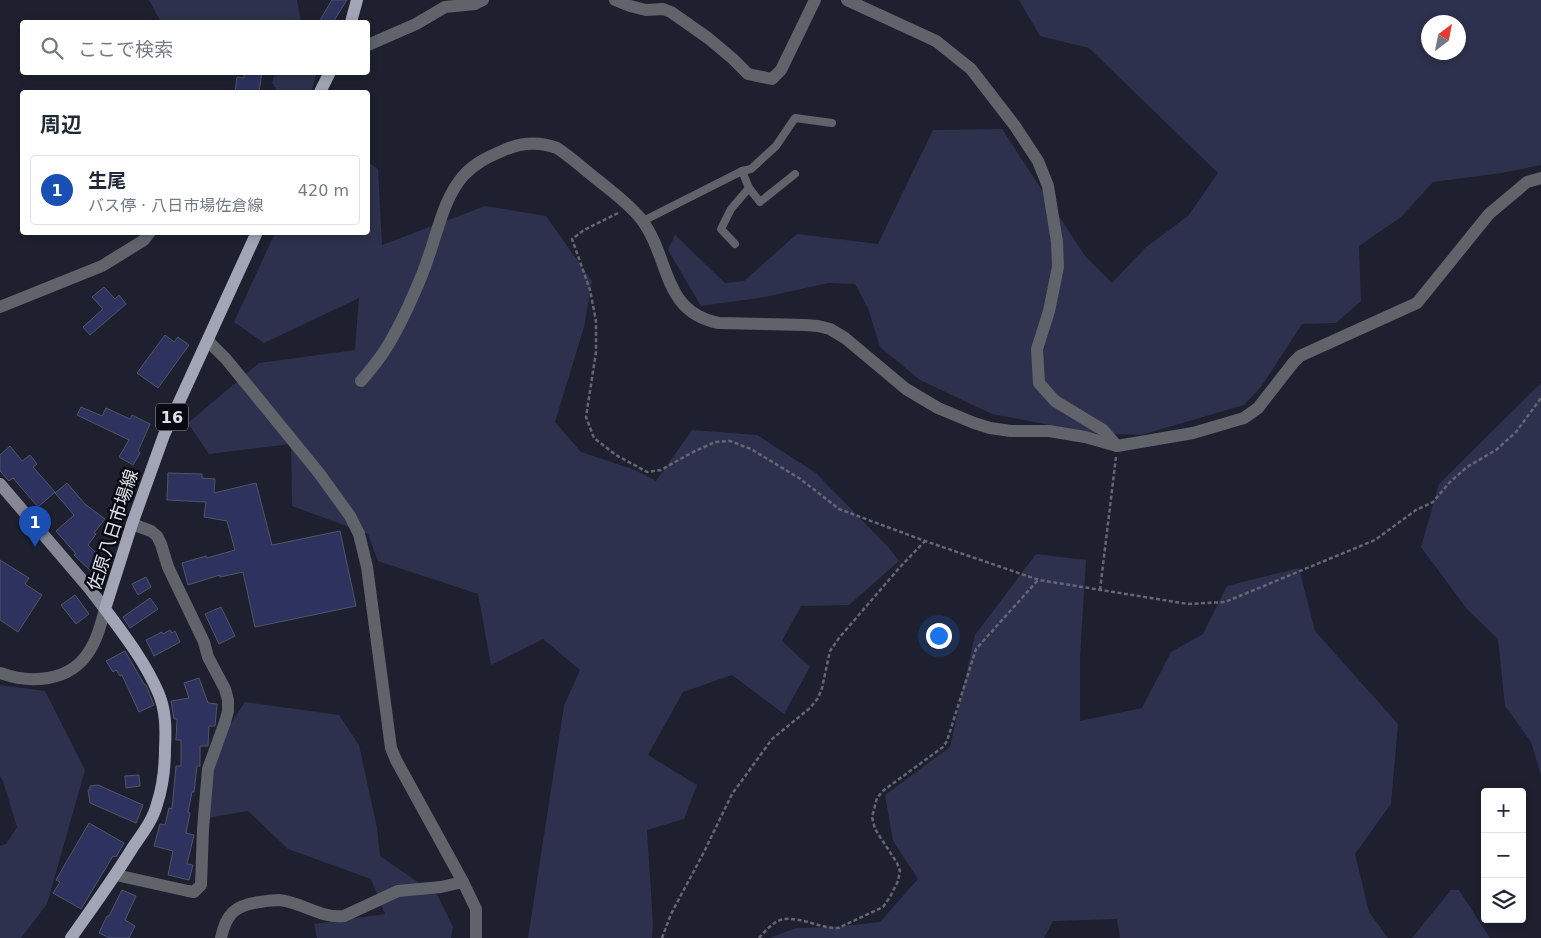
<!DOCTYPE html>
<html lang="ja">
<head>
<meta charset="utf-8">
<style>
  body { margin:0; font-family:"DejaVu Sans","Noto Sans JP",sans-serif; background:#f2f2f3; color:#1f2937 }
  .controls { position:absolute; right:15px; bottom:15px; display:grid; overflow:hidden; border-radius:5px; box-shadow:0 2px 8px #0003 }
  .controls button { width:45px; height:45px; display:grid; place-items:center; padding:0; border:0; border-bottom:1px solid #e0e1e3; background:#fff; color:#1f2937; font:25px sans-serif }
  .compass { position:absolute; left:1421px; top:15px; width:45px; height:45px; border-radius:50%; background:#fff; box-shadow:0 2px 8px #0003; rotate:32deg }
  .you { position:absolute; left:938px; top:635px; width:18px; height:18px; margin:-12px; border:4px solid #fff; border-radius:50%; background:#1a73e8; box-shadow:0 0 0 8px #1a73e833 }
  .badge { display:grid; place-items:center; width:32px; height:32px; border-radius:50%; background:#557237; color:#fff; font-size:16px; font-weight:700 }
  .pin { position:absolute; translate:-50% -41px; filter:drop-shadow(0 1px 2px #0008) }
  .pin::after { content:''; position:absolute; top:26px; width:18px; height:15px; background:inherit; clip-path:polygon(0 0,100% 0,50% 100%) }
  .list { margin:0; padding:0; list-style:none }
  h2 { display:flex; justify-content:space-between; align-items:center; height:65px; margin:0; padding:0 20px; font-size:21px }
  h2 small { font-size:16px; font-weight:400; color:#747a83 }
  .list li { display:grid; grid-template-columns:32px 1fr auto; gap:15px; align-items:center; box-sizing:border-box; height:70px; margin:0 10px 10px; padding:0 10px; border:1px solid #e0e1e3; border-radius:5px }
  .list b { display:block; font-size:19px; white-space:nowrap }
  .list p { margin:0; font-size:16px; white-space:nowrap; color:#747a83 }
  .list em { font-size:16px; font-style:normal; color:#747a83 }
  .icon { flex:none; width:28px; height:28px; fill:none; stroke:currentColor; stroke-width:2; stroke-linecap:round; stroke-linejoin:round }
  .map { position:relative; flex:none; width:1541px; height:938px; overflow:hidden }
  .search { position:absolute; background:#fff; box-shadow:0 2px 8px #0003; left:20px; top:20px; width:350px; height:55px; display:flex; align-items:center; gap:12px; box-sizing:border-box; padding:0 18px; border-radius:5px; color:#747a83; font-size:19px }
  .panel { position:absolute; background:#fff; box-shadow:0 2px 8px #0003; left:20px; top:90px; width:350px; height:145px; border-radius:5px }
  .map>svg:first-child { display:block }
</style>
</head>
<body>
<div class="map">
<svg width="1541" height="938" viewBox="0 0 1541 938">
  <rect width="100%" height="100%" fill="#1e202f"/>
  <!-- green -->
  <g fill="#2d314d" fill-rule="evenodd">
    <polygon points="149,0 297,0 301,22 164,22 160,20"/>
    <path d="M1019 0H1541V165L1502 173 1433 182 1401 217 1359 246 1361 301 1336 323 1302 324 1261 387 1244 405 1141 435 1092 433 992 414 920 380 880 347 868 308 855 284 828 283 765 297 701 306 668 250 675 235 725 283 744 281 797 234 878 244 933 130 1002 129 1085 256 1112 283 1145 248 1188 216 1218 173 1089 48 1040 36ZM1428 22H1458V52H1428Z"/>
    <polygon points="275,73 275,72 317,73 311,92 278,92 272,83"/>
    <polygon points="368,162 378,169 382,245 485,206 546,216 592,281 584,327 555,422 581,452 635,470 656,481 692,430 757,435 816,473 889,548 899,561 849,605 801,606 782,641 810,667 784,714 732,675 683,692 648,755 697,785 684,819 647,830 653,925 652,938 528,938 564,706 580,670 543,639 491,665 478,594 378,561 368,534 292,506 291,444 209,454 188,423 259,363 355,350 359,298 264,343 234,322 275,233 368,232"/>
    <polygon points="1541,383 1541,775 1531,742 1505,706 1498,639 1467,609 1421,547 1439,484"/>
    <polygon points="1036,554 1086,560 1080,657 1080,721 1142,708 1171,652 1203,634 1227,586 1299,568 1315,631 1398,724 1391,804 1355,854 1369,912 1388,938 1120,938 1117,919 1053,921 1044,938 769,938 796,928 835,927 880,922 918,879 893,841 885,795 950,747 975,635"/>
    <polygon points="0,685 45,691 85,770 47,904 21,938 0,938 0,846 6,844 17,827 3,781 0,776"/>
    <polygon points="245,702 339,715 359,745 377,828 380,856 438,896 453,927 451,938 317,938 314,924 385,914 371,879 288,849 248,811 207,818 217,744"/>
    <polygon points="1451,890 1459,890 1490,938 1412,938"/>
  </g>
  <!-- building -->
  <g fill="#2d325e" stroke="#525566">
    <polygon points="332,0 347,0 333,22 319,22"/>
    <polygon points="244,72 262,72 259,92 235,92 237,77 244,78"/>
    <polygon points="104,287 115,299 119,295 126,304 90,335 83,327 103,309 92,297"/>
    <polygon points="165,335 174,342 178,337 189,345 158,388 137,373"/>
    <polygon points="81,407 102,416 106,408 130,419 132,415 150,424 138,451 140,453 133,465 119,457 129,440 77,415"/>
    <polygon points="10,446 22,461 30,455 37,464 33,467 55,492 38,507 13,478 9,481 0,471 0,455"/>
    <polygon points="168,473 202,474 202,478 215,479 214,493 256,483 272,545 340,531 356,606 255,627 243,572 220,577 220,575 188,585 182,563 206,556 207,558 235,550 227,521 204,517 206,502 167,500"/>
    <polygon points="67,483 85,504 105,519 94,533 96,534 88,545 100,557 98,560 101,562 92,572 74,555 76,554 56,531 74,515 55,493"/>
    <polygon points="0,560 29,578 25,584 42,595 18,632 0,620"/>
    <polygon points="146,577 151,587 138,595 132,584"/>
    <polygon points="75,595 89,614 76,624 61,605"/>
    <polygon points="150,598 158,609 130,628 123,617"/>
    <polygon points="221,607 235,636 219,644 205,614"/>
    <polygon points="170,630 172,633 175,631 180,642 154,656 146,640 162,632 163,634"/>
    <polygon points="125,651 144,684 146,685 154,705 139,712 122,675 120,676 116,670 113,672 106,661"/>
    <polygon points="199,678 208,703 217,704 215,726 209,726 208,746 200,746 200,766 197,766 194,792 192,792 188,812 190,813 186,833 194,835 187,864 193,865 189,880 168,875 173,851 154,846 160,824 165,825 169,808 172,809 176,766 181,766 181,740 176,740 177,719 174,719 171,701 189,698 184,683"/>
    <polygon points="139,775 140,786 126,788 125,776"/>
    <polygon points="98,785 143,805 136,823 90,803 88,790 90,790 90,786"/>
    <polygon points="89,823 124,843 116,857 113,856 81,909 53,893 60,882 56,880"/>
    <polygon points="122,890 136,896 125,920 135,926 129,938 110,938 99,933 107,916 109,916"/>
  </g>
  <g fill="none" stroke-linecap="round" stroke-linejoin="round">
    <!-- path -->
    <g stroke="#646673" stroke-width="2.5" stroke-dasharray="4 2.5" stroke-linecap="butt">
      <polyline points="618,213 584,230 572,239 590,290 596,321 596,352 586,417 594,438 616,455 647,472 661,470 691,453 715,442 730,441 751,449 799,478 839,509 925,541 1039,580 1188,604 1225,602 1375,540 1416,510 1433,502 1450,482 1467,467 1496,450 1516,432 1541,398"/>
      <polyline points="1100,590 1116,457"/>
      <polyline points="662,938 671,914 704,852 732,794 772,739 810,708 818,698 822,688 830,651 839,638 900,567 925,541"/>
      <path d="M759 938C764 932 770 926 776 922 792 912 820 929 838 928L883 907 890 897 898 881 900 871 897 863 875 829 872 817 877 798 884 790 943 747 947 741 976 649 1038 580"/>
    </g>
    <!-- service -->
    <g stroke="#61636b" stroke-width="8">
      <polyline points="742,171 749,188 760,202 795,174"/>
      <polyline points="643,221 742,171 751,169 776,146 795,118 832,123"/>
      <polyline points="735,244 721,229 731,209 749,188"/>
    </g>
    <!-- minor -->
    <g stroke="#61636b" stroke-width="12">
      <polyline points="615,0 630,6 646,10 663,9 671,12 708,38 733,59 748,74 772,79 781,70 815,0"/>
      <polyline points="847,0 936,41 971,69 1015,126 1038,161 1048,186 1057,242 1058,267 1049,311 1037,349 1039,383 1055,401 1103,430 1117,446"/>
      <polyline points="368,45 416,24 445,7 475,4 483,0"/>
      <polyline points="0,307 102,266 144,240 150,232"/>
      <polyline points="208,341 226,359 319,473 350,516 359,534 367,567 391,748 396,760 463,882 476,909 476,938"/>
      <path d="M361 381C367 374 373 367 378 360 388 347 401 322 408 307 415 291 423 275 428 258 438 231 444 197 464 175 475 163 488 157 502 151 521 142 538 141 557 148 572 158 585 170 599 181 614 193 629 204 641 219 671 258 661 312 719 323L805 325 818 326 830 329 845 338 906 389 938 408 974 423 990 428 1011 431H1049L1085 437 1117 446 1193 433 1244 418 1258 408 1293 363 1300 356 1417 303 1489 214 1527 182 1541 178"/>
      <polyline points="116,875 188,891 194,892 201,885 203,829 208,769 225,722 228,711 228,700 225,689 208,657 204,642 168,567 161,544 157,536 151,531 132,524"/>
      <path d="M221 938C226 914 235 905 260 902 266 901 273 900 279 900 302 902 321 919 344 916L398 891 441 887 463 882"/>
    </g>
    <!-- tertiary -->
    <path stroke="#61636b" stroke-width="12" d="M0 673C30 684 69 682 88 653 97 640 101 624 105 609"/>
    <!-- secondary -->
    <polyline stroke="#868895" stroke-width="12" points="0,484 89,588 105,609"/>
    <!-- primary -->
    <g stroke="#a2a5b6" stroke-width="12">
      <polyline points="351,22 357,0"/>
      <polyline points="320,92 330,72"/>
      <path d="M71 938C92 908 114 878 133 847 142 834 153 820 157 804 163 786 165 767 165 748 166 729 166 710 158 692 145 662 125 636 105 609L132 524 164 435 257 232"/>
    </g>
  </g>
  <g text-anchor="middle" stroke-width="5" stroke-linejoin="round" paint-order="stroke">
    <!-- shield labels -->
    <rect fill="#090a11" stroke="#9fa0aa" stroke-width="1" x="156" y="403.5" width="32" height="27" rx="4"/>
    <g font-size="16" font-weight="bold" fill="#dfe1eb">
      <text x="172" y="423">16</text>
    </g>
    <!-- street labels -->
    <g font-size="18" fill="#dfe1eb" stroke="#090a11">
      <text transform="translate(113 530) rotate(-72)" y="6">佐原八日市場線</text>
    </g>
  </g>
</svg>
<div class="controls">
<button>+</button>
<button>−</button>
<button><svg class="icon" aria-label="layers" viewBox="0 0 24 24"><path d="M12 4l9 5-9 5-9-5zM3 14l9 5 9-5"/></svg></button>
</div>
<svg class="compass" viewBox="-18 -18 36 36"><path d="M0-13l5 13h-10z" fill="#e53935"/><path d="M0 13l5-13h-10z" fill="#747a83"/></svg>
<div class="you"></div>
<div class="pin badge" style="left:35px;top:547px;background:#1a4fb4">1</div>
<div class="search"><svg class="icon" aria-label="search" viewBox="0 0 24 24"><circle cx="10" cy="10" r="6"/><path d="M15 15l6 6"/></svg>ここで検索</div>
<section class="panel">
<h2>周辺<small></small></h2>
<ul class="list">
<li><span class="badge" style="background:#1a4fb4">1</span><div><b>生尾</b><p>バス停 · 八日市場佐倉線</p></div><em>420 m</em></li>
</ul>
</section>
</div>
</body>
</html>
